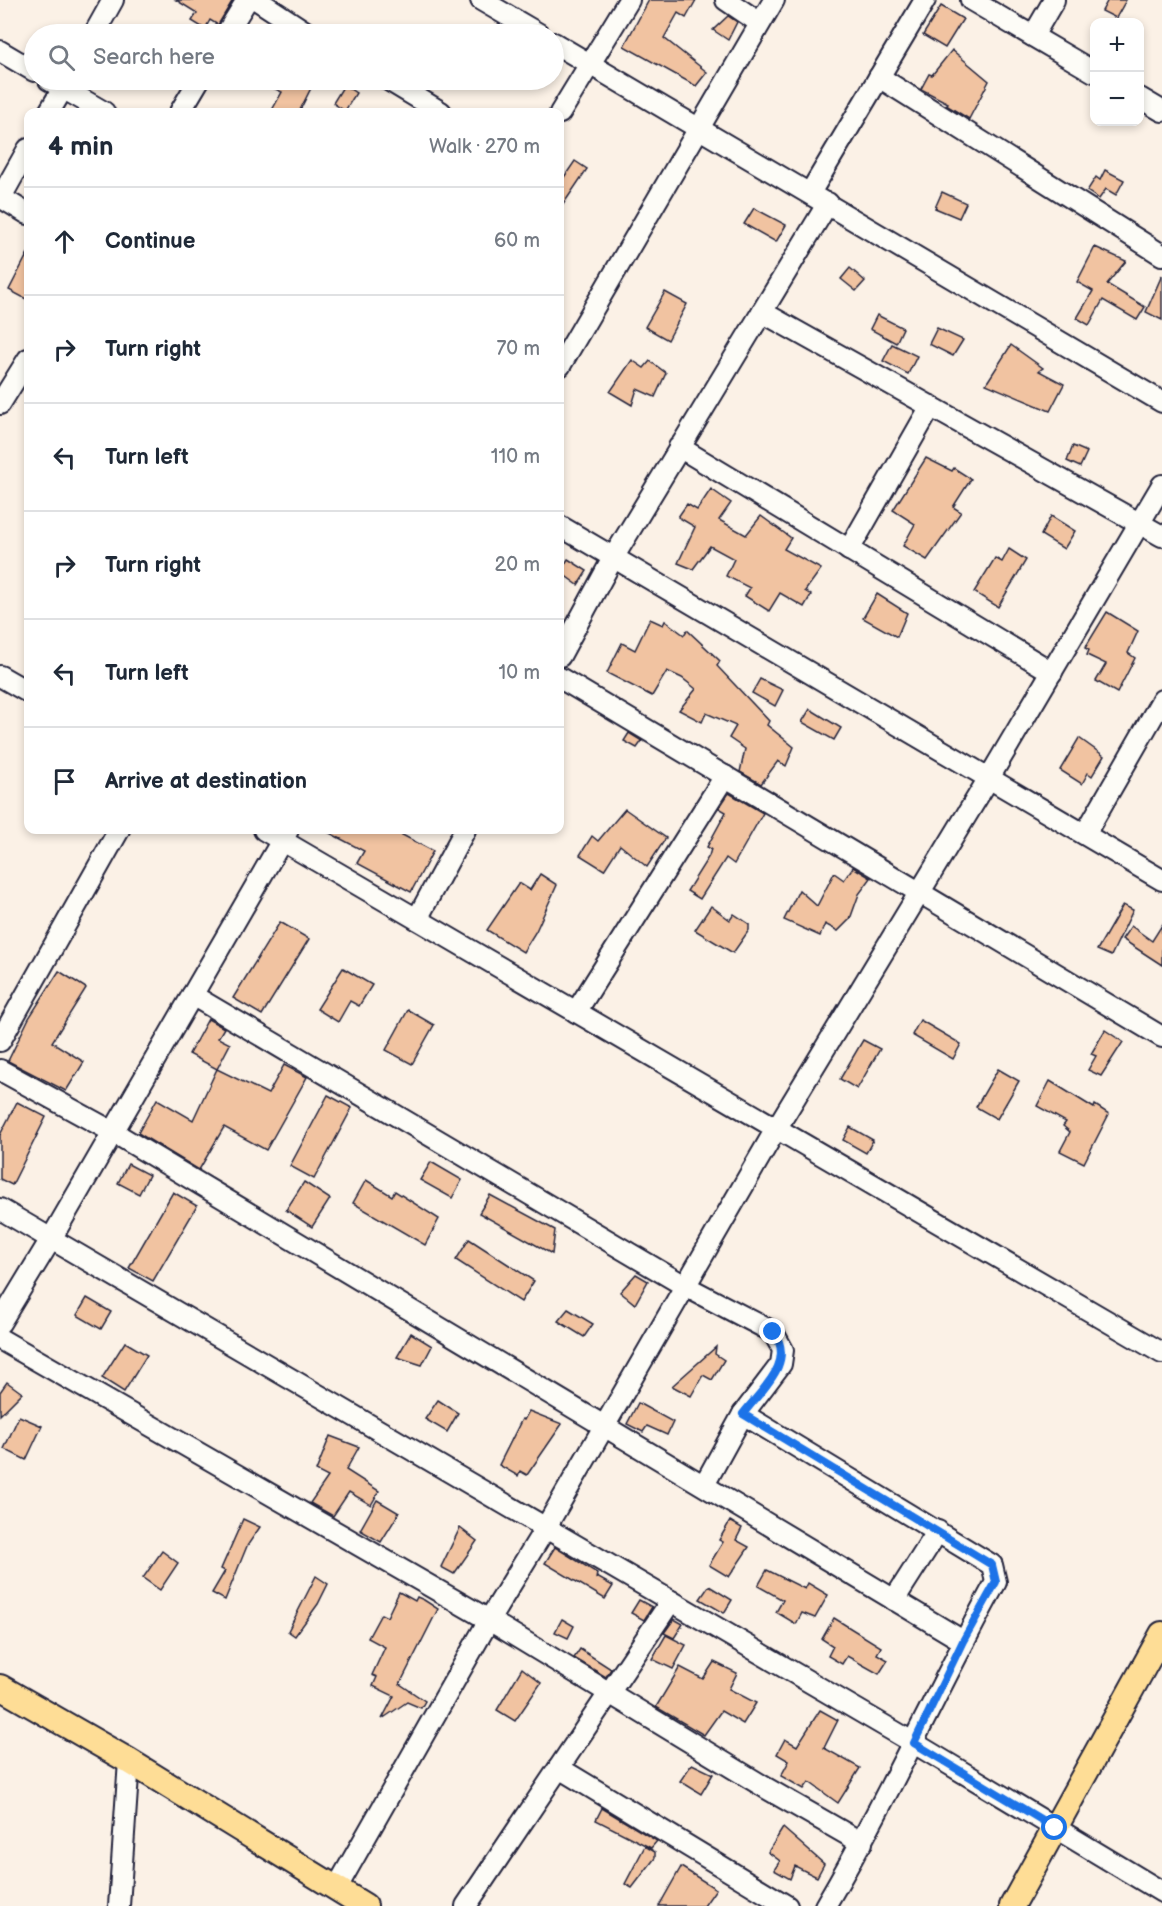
<!DOCTYPE html>
<html lang="en">
<head>
<meta charset="utf-8">
<style>
  body { margin:0; font-family:"Balsamiq Sans",sans-serif; background:#f6f6f7; color:#1f2937 }
  .controls { position:absolute; right:18px; top:18px; display:grid; overflow:hidden; border-radius:12px; box-shadow:0 3px 9px #0003 }
  .controls button { width:54px; height:54px; display:grid; place-items:center; padding:0; border:0; border-bottom:2px solid #e0e1e3; background:#fff; color:#1f2937; font:30px sans-serif }
  .stop { position:absolute; width:18px; height:18px; margin:-14px; border:4px solid #1a73e8; border-radius:50%; background:#fff }
  .stop.end { background:#1a73e8; border-color:#fff; box-shadow:0 2px 6px #0008 }
  .list { margin:0; padding:0; list-style:none }
  h2 { display:flex; justify-content:space-between; align-items:center; height:78px; margin:0; padding:0 24px; font-size:26px }
  h2 small { font-size:20px; font-weight:400; color:#747a83 }
  .list li { display:grid; grid-template-columns:39px 1fr auto; gap:18px; align-items:center; box-sizing:border-box; height:108px; padding:0 24px; border-top:2px solid #e0e1e3 }
  .list b { display:block; font-size:22px; white-space:nowrap }
  .list em { font-size:20px; font-style:normal; color:#747a83 }
  .icon { flex:none; width:33px; height:33px; fill:none; stroke:currentColor; stroke-width:2; stroke-linecap:round; stroke-linejoin:round }
  .map { position:relative; flex:none; width:1162px; height:1906px; overflow:hidden }
  .search { position:absolute; background:#fff; box-shadow:0 3px 9px #0003; left:24px; top:24px; width:540px; height:66px; display:flex; align-items:center; gap:15px; box-sizing:border-box; padding:0 21px; border-radius:33px; color:#747a83; font-size:22px }
  .panel { position:absolute; background:#fff; box-shadow:0 3px 9px #0003; left:24px; top:108px; width:540px; height:726px; border-radius:12px }
  .map>svg:first-child { display:block }
</style>
</head>
<body>
<div class="map">
<svg width="1162" height="1906" viewBox="0 0 1162 1906">
  <rect width="100%" height="100%" fill="#fbf1e6"/>
  <filter id="ink" filterUnits="userSpaceOnUse"><feTurbulence type="fractalNoise" baseFrequency=".0167" numOctaves="2"/><feDisplacementMap in="SourceGraphic" scale="12" xChannelSelector="R" yChannelSelector="G"/><feConvolveMatrix kernelMatrix="1 2 1 2 8 2 1 2 1" color-interpolation-filters="sRGB"/></filter>
  <g filter="url(#ink)">
    <!-- building -->
    <g fill="#f1c3a1" stroke="#22223b" stroke-width="1.5">
      <polygon points="176,0 233,0 218,25 210,20 205,29 192,21 197,13"/>
      <polygon points="649,0 696,0 686,18 678,13 664,38 707,72 696,86 624,46"/>
      <polygon points="1108,0 1126,0 1116,18 1102,11"/>
      <polygon points="941,6 963,19 945,48 923,35"/>
      <polygon points="728,16 737,22 728,40 713,30"/>
      <polygon points="952,50 989,81 969,119 946,105 948,103 921,89 929,74 932,75"/>
      <polygon points="256,80 315,80 299,112 271,112 282,92"/>
      <polygon points="344,85 356,93 345,111 333,103"/>
      <polygon points="575,161 587,169 560,209 560,183"/>
      <polygon points="1105,170 1124,180 1116,195 1106,189 1099,199 1087,191 1096,177 1100,180"/>
      <polygon points="942,192 966,203 959,218 935,208"/>
      <polygon points="754,208 786,225 776,242 744,224"/>
      <polygon points="1095,247 1126,261 1107,284 1145,307 1137,320 1103,300 1089,325 1077,318 1093,291 1077,282"/>
      <polygon points="28,253 28,300 9,290"/>
      <polygon points="850,268 865,281 856,291 841,279"/>
      <polygon points="1162,275 1162,320 1146,312"/>
      <polygon points="665,292 687,304 668,340 645,327"/>
      <polygon points="877,315 903,328 896,343 870,329"/>
      <polygon points="937,328 963,340 953,356 929,344"/>
      <polygon points="892,344 917,356 908,374 883,361"/>
      <polygon points="1011,345 1043,368 1039,371 1064,384 1050,411 986,384"/>
      <polygon points="632,360 644,368 650,361 666,373 655,397 637,389 632,405 610,392"/>
      <polygon points="1073,446 1087,452 1080,467 1067,461"/>
      <polygon points="926,458 952,471 954,468 971,479 953,507 961,512 927,560 903,546 915,524 893,510"/>
      <polygon points="711,489 731,503 719,520 746,535 761,516 791,538 784,549 821,569 805,591 811,595 804,607 780,593 769,611 745,596 750,588 726,576 734,559 710,546 693,569 678,563 695,527 678,517 687,504 697,510"/>
      <polygon points="1051,516 1075,531 1064,549 1041,535"/>
      <polygon points="1009,549 1026,560 998,607 974,592 995,558 1002,562"/>
      <polygon points="568,559 587,571 578,585 560,572"/>
      <polygon points="877,594 907,613 897,637 863,618"/>
      <polygon points="1107,612 1138,631 1128,653 1135,658 1117,693 1096,681 1106,664 1087,655 1089,650 1085,648"/>
      <polygon points="650,619 663,625 665,621 684,635 687,630 720,661 717,666 769,721 767,725 794,747 786,766 778,761 761,784 740,772 745,749 729,738 736,726 706,713 702,722 679,710 696,689 682,678 667,671 652,696 607,673 622,643 635,650"/>
      <polygon points="760,679 783,690 775,706 752,693"/>
      <polygon points="810,709 841,728 834,740 802,722"/>
      <polygon points="629,733 642,741 637,748 624,741"/>
      <polygon points="1079,738 1104,756 1092,776 1088,773 1082,784 1060,770"/>
      <polygon points="729,793 763,813 734,864 726,858 700,899 687,891 709,856 711,849 707,847 726,812 719,808"/>
      <polygon points="625,809 666,838 647,867 620,845 604,870 580,855 592,836 598,841"/>
      <polygon points="324,830 393,830 433,851 411,892 357,863 364,851"/>
      <polygon points="853,867 871,878 859,894 850,919 838,931 825,924 820,936 784,920 799,890 817,906 834,873 844,880"/>
      <polygon points="540,874 557,885 536,931 523,952 487,930 519,883 530,890"/>
      <polygon points="1123,905 1133,910 1111,956 1097,950"/>
      <polygon points="711,906 730,920 734,914 749,924 749,930 733,953 695,930"/>
      <polygon points="280,922 309,939 262,1015 233,998"/>
      <polygon points="1162,925 1162,965 1122,939 1131,926 1152,941"/>
      <polygon points="343,968 372,985 359,1006 350,1001 338,1022 317,1009"/>
      <polygon points="59,971 86,988 52,1042 84,1062 66,1091 8,1061 29,1018"/>
      <polygon points="408,1010 434,1025 412,1064 386,1050"/>
      <polygon points="208,1019 224,1028 218,1038 230,1044 217,1069 189,1054"/>
      <polygon points="920,1020 961,1044 953,1059 912,1035"/>
      <polygon points="1105,1030 1123,1042 1101,1076 1088,1070 1096,1056 1091,1054"/>
      <polygon points="863,1040 880,1049 857,1089 840,1079"/>
      <polygon points="284,1065 307,1077 266,1150 224,1127 199,1170 138,1133 157,1099 193,1120 217,1069 268,1094"/>
      <polygon points="998,1069 1019,1081 997,1119 976,1107"/>
      <polygon points="1050,1081 1094,1108 1095,1105 1109,1114 1084,1163 1060,1151 1070,1132 1063,1126 1066,1122 1037,1106"/>
      <polygon points="328,1095 352,1108 314,1179 290,1166"/>
      <polygon points="17,1102 46,1117 12,1185 0,1179 0,1135"/>
      <polygon points="850,1127 873,1140 866,1153 843,1140"/>
      <polygon points="431,1162 462,1180 452,1198 420,1180"/>
      <polygon points="128,1164 149,1175 139,1194 118,1183"/>
      <polygon points="366,1180 392,1196 395,1191 439,1219 425,1245 353,1203"/>
      <polygon points="304,1182 330,1199 312,1227 286,1210"/>
      <polygon points="173,1192 197,1206 153,1281 129,1268"/>
      <polygon points="490,1195 555,1230 552,1254 479,1213"/>
      <polygon points="469,1239 534,1281 521,1302 456,1260"/>
      <polygon points="636,1274 648,1281 635,1304 620,1292"/>
      <polygon points="87,1298 111,1312 101,1329 77,1315"/>
      <polygon points="568,1309 593,1324 584,1337 558,1321"/>
      <polygon points="411,1333 432,1346 422,1365 397,1357"/>
      <polygon points="125,1342 147,1355 124,1392 102,1378"/>
      <polygon points="716,1347 715,1354 724,1360 712,1380 703,1375 691,1396 672,1386"/>
      <polygon points="7,1382 22,1393 0,1415 0,1392"/>
      <polygon points="438,1400 458,1413 447,1432 425,1419"/>
      <polygon points="638,1403 673,1422 667,1435 647,1426 643,1432 627,1424"/>
      <polygon points="529,1411 562,1424 527,1475 520,1471 518,1476 499,1465 522,1419 524,1420"/>
      <polygon points="19,1416 42,1426 26,1460 4,1449"/>
      <polygon points="330,1436 359,1447 346,1470 379,1491 371,1505 349,1492 333,1516 310,1503 328,1477 316,1471"/>
      <polygon points="377,1500 399,1513 381,1542 360,1530"/>
      <polygon points="243,1519 260,1527 247,1546 225,1600 212,1593 225,1571 221,1569"/>
      <polygon points="730,1521 742,1528 736,1540 749,1547 729,1577 709,1565 723,1542 719,1540"/>
      <polygon points="460,1528 477,1541 454,1574 441,1567"/>
      <polygon points="555,1547 597,1573 596,1579 597,1577 613,1586 605,1599 545,1563"/>
      <polygon points="162,1551 178,1563 160,1590 143,1578"/>
      <polygon points="767,1570 805,1589 808,1583 828,1595 815,1618 802,1613 796,1624 776,1612 783,1600 758,1586"/>
      <polygon points="316,1576 328,1584 318,1604 295,1636 288,1631"/>
      <polygon points="709,1586 732,1600 724,1613 700,1599"/>
      <polygon points="399,1592 415,1601 417,1597 424,1600 438,1609 400,1684 425,1701 421,1708 407,1702 382,1719 394,1696 373,1686 377,1677 372,1675 385,1647 368,1638 381,1614 387,1617"/>
      <polygon points="639,1600 652,1607 644,1620 631,1613"/>
      <polygon points="834,1618 881,1647 877,1654 888,1660 879,1674 847,1656 842,1664 828,1656 833,1646 822,1639"/>
      <polygon points="562,1619 574,1626 568,1638 555,1632"/>
      <polygon points="674,1619 683,1624 674,1638 664,1633"/>
      <polygon points="666,1635 686,1645 673,1669 652,1659"/>
      <polygon points="580,1649 611,1669 606,1677 574,1658"/>
      <polygon points="714,1662 737,1673 729,1689 756,1703 743,1724 721,1711 704,1735 656,1707 680,1667 703,1679"/>
      <polygon points="522,1668 541,1683 515,1721 497,1710"/>
      <polygon points="820,1710 838,1720 824,1748 860,1768 838,1803 809,1782 804,1789 781,1776 789,1761 777,1754 785,1739 797,1746"/>
      <polygon points="692,1764 713,1774 701,1794 680,1781"/>
      <polygon points="602,1808 657,1841 651,1848 596,1820"/>
      <polygon points="783,1828 824,1864 817,1877 795,1866 790,1879 774,1870 780,1861 768,1852"/>
      <polygon points="645,1846 655,1852 655,1858 632,1888 625,1884"/>
      <polygon points="681,1867 716,1889 704,1906 659,1906"/>
    </g>
    <g fill="none" stroke-linecap="round" stroke-linejoin="round">
      <!-- minor casing -->
      <g stroke="#22223b" stroke-width="24">
        <g id="minor">
          <polyline points="257,0 309,34"/>
          <polyline points="481,0 539,34"/>
          <polyline points="726,0 760,23"/>
          <polyline points="971,0 1094,72"/>
          <polyline points="94,34 113,0"/>
          <polyline points="226,34 247,0"/>
          <polyline points="1033,36 1054,0"/>
          <polyline points="554,43 1162,402"/>
          <polyline points="0,51 34,71"/>
          <polyline points="879,77 1162,255"/>
          <polyline points="49,80 104,112"/>
          <polyline points="388,80 441,112"/>
          <polyline points="1140,98 1162,111"/>
          <polyline points="49,112 68,80"/>
          <polyline points="180,112 199,80"/>
          <polyline points="560,113 629,0"/>
          <polyline points="810,193 925,0"/>
          <polyline points="0,197 28,214"/>
          <polyline points="0,199 28,149"/>
          <polyline points="762,312 1162,536"/>
          <polyline points="560,366 774,0"/>
          <polyline points="0,404 28,359"/>
          <polyline points="679,447 1052,672"/>
          <polyline points="560,526 1162,880"/>
          <polyline points="849,550 931,406"/>
          <polyline points="560,656 613,558 828,203"/>
          <polyline points="0,676 28,692"/>
          <polyline points="560,678 1162,1037"/>
          <polyline points="264,830 1162,1353"/>
          <polyline points="1085,834 1162,700"/>
          <polyline points="417,919 465,830"/>
          <polyline points="192,995 685,1286 773,1332 783,1350 781,1364 743,1414 704,1485"/>
          <polyline points="576,1012 725,776"/>
          <polyline points="0,1041 119,830"/>
          <polyline points="0,1070 113,1132 963,1641"/>
          <polyline points="0,1209 914,1743 1162,1892"/>
          <polyline points="0,1323 51,1239 288,830"/>
          <polyline points="0,1339 489,1620 766,1788 862,1843"/>
          <path d="M743 1414 992 1565 996 1582C937 1689 887 1801 825 1906"/>
          <polyline points="894,1600 938,1531"/>
          <polyline points="559,1768 787,1906"/>
          <polyline points="336,1889 489,1620 546,1527 776,1129 989,778 1162,485"/>
          <polyline points="119,1906 129,1761"/>
          <polyline points="466,1906 671,1601"/>
        </g>
      </g>
      <!-- major casing -->
      <g stroke="#22223b" stroke-width="28">
        <g id="major">
          <polyline points="0,1687 129,1761 365,1906"/>
          <polyline points="1012,1906 1162,1634"/>
        </g>
      </g>
      <!-- minor -->
      <use href="#minor" stroke="#fdfcf7" stroke-width="20"/>
      <!-- major -->
      <use href="#major" stroke="#fedd96" stroke-width="24"/>
    </g>
  </g>
  <g fill="none" stroke-linecap="round" stroke-linejoin="round" filter="url(#ink)">
    <!-- route -->
    <path stroke="#1a73e8" stroke-width="8" d="M773 1332C797 1361 761 1390 743 1414L992 1565 996 1582 963 1641 914 1743 1055 1828"/>
  </g>
</svg>
<div class="controls">
<button>+</button>
<button>−</button>
</div>
<div class="stop" style="left:1055px;top:1828px"></div>
<div class="stop end" style="left:773px;top:1332px"></div>
<div class="search"><svg class="icon" aria-label="search" viewBox="0 0 24 24"><circle cx="10" cy="10" r="6"/><path d="M15 15l6 6"/></svg>Search here</div>
<section class="panel">
<h2>4 min<small>Walk · 270 m</small></h2>
<ul class="list">
<li><svg class="icon" aria-label="ahead" viewBox="0 0 24 24"><path d="M12 20V5M6 11l6-6 6 6"/></svg><div><b>Continue</b></div><em>60 m</em></li>
<li><svg class="icon" aria-label="right" viewBox="0 0 24 24"><path d="M7 20v-9h11M14 6l5 5-5 5"/></svg><div><b>Turn right</b></div><em>70 m</em></li>
<li><svg class="icon" aria-label="left" viewBox="0 0 24 24"><path d="M17 20v-9H6M10 6l-5 5 5 5"/></svg><div><b>Turn left</b></div><em>110 m</em></li>
<li><svg class="icon" aria-label="right" viewBox="0 0 24 24"><path d="M7 20v-9h11M14 6l5 5-5 5"/></svg><div><b>Turn right</b></div><em>20 m</em></li>
<li><svg class="icon" aria-label="left" viewBox="0 0 24 24"><path d="M17 20v-9H6M10 6l-5 5 5 5"/></svg><div><b>Turn left</b></div><em>10 m</em></li>
<li><svg class="icon" aria-label="arrive" viewBox="0 0 24 24"><path d="M6 21V4h12l-3 4 3 4H6"/></svg><div><b>Arrive at destination</b></div></li>
</ul>
</section>
</div>
</body>
</html>
